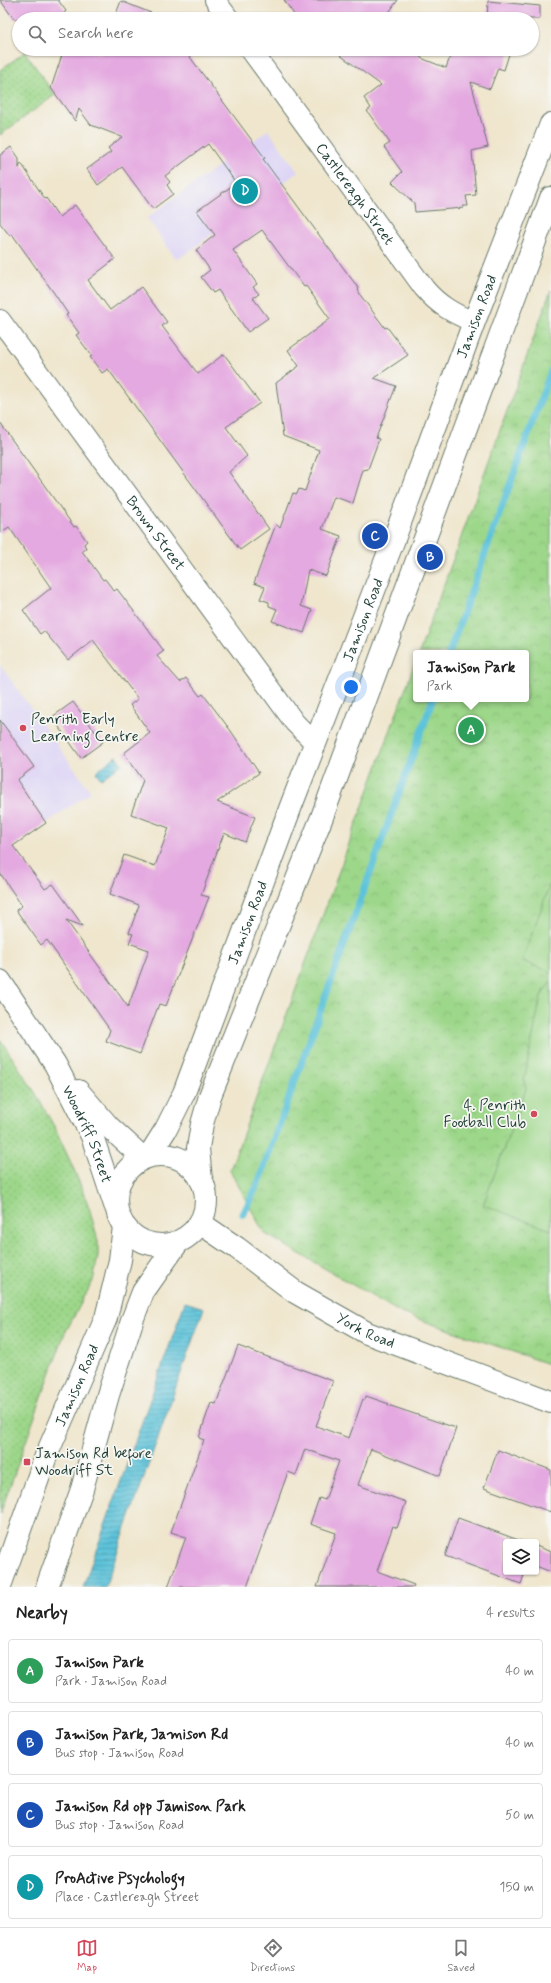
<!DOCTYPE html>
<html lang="en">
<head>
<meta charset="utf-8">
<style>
  body { margin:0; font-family:Mynerve,sans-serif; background:#f6f6f6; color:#222 }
  .controls { position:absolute; right:12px; bottom:12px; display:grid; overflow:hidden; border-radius:4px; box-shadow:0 1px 3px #0004 }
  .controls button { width:36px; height:36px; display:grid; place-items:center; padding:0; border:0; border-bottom:1px solid #e0e0e0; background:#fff; color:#222; font:20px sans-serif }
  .you { position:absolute; left:351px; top:687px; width:14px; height:14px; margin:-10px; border:3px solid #fff; border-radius:50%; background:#1a73e8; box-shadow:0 0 0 6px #1a73e833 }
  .badge { display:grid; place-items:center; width:26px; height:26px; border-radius:50%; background:#d1495b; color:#fff; font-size:13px; font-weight:700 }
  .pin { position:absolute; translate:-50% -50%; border:2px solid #fff; box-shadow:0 1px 4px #0006 }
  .popup { position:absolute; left:413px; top:650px; width:116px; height:52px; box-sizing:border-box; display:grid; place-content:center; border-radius:4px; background:#fff; filter:drop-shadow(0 1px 3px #0005); font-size:13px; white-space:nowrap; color:#767676 }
  .popup b { font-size:15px; color:#222 }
  .popup::after { content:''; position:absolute; left:50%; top:100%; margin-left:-8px; border:8px solid transparent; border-top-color:#fff }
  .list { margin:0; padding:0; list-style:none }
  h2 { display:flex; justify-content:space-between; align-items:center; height:52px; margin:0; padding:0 16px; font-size:17px }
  h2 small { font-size:13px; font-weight:400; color:#767676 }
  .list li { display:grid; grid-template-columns:26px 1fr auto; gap:12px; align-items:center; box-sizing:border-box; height:64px; margin:0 8px 8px; padding:0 8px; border:1px solid #e0e0e0; border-radius:4px }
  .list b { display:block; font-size:15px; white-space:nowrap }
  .list p { margin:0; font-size:13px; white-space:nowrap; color:#767676 }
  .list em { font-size:13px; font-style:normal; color:#767676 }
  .icon { flex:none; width:22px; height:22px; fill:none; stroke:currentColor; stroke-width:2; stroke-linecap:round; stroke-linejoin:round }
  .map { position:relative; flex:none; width:551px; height:1587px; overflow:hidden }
  .search { position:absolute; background:#fff; box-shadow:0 1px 3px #0004; left:12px; right:12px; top:12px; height:44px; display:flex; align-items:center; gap:10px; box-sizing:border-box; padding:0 14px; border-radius:22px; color:#767676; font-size:15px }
  .sheet { height:340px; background:#fff }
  nav { display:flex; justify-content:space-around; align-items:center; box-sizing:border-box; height:56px; border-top:1px solid #e0e0e0; background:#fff; font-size:11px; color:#767676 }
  nav a { display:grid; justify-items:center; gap:2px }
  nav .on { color:#d1495b }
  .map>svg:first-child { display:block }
</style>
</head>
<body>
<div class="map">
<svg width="551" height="1587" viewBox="0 0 551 1587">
  <defs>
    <pattern id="grass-dots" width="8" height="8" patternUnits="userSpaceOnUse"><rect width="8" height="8" fill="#9dd78a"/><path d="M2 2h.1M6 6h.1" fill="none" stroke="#87b978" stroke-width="1.8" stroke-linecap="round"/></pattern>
    <pattern id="park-crowns" width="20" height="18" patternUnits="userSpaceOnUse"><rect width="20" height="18" fill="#9dd78a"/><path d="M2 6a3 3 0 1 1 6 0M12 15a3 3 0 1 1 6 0" fill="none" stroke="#87b978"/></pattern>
    <pattern id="water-rules" width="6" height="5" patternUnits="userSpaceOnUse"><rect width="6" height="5" fill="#5dc3da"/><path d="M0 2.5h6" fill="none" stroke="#4ca0b2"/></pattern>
  </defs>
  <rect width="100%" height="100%" fill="#f6f6f2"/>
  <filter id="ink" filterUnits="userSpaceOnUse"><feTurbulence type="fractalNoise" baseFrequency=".025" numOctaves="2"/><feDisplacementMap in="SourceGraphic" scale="8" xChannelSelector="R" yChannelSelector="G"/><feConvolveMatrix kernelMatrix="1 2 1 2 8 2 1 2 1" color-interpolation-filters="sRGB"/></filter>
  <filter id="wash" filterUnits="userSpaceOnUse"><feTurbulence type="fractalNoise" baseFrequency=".012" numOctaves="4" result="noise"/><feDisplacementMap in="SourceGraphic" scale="16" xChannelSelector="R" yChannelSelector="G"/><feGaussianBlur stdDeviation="0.9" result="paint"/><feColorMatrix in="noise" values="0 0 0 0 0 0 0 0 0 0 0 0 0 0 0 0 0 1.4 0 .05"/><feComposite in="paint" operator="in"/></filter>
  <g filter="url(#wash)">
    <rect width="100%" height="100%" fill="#efe6cd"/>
    <!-- built -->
    <g fill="#ded5f6">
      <polygon points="268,130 298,172 177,260 147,218"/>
      <polygon points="0,665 91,792 0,855"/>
    </g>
    <!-- grass -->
    <g fill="url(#grass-dots)" stroke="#5e8a5f">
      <polygon points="25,52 55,95 0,135 0,70"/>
      <polygon points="0,1039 36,1094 55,1128 75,1172 89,1207 98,1241 98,1256 93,1281 64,1335 0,1514"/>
    </g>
    <!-- park -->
    <polygon fill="url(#park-crowns)" stroke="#5e8a5f" points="551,290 551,1365 401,1313 264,1233 230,1170 416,660 416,699 526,699 526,653 419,653"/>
    <!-- pitch -->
    <g fill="#9dd78a" stroke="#5e8a5f">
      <polygon points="551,882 551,972 522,961"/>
      <polygon points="551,981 551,1230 483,1205 526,1089 524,1080 541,996"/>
    </g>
    <!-- water -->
    <g fill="url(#water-rules)" stroke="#3e8087">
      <polygon points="116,756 122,764 101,779 96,772"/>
      <polygon points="185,1302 204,1308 105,1587 83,1587"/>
    </g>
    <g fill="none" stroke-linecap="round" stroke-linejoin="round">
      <!-- stream -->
      <g stroke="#5dc3da" stroke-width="7">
        <polyline points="449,653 551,371"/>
        <polyline points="243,1214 257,1186 433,699"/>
      </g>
    </g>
    <g id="blocks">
      <!-- building -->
      <g fill="#e4a9e0">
        <polygon points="0,0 58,0 66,11 59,19 14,19"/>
        <polygon points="284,0 398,0 384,19 297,19"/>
        <polygon points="121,1 151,13 148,19 114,19"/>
        <polygon points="488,1 540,6 540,19 487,19"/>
        <polygon points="64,49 87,49 101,54 103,49 184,49 265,158 263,159 359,289 358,290 361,296 385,328 387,327 408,355 374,378 396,386 376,438 379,439 368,469 363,470 353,503 334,497 322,529 341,536 326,576 308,570 301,606 312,610 304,633 272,621 277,609 269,606 269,602 260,599 265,587 254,583 276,524 280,528 293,493 297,494 299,489 305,491 319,450 283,436 276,383 299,366 288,350 330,319 306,286 304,287 262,230 233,250 257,284 253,287 259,294 253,298 268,318 248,332 218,290 213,293 201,277 210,270 196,250 215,235 197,211 236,183 208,144 165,176 170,182 167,185 173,194 153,209 122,167 98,185 87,169 111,152 108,148 122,137 91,125 79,109 75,121 51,88"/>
        <polygon points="344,49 417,49 421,58 446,68 453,49 504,49 510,51 504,70 498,68 490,89 471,82 488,147 472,151 476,195 466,196 468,206 463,206 464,208 415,212 414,203 392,182 402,172 384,147 390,143 367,111 371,108 364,98 381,85 340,55"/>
        <polygon points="11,147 19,158 19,168 21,163 45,199 46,198 59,217 75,205 115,259 88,280 110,310 141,287 167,322 162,326 198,374 224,354 260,403 226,427 247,456 229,472 269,529 240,550 108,369 102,373 90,357 92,356 76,335 79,333 66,315 68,314 54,293 12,234 10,236 0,223 0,155"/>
        <polygon points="0,423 74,527 76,526 87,541 84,544 86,548 82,551 103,580 105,579 114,591 117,589 164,651 157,656 180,682 186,678 200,696 203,694 231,731 259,773 217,802 255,817 245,842 224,833 201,895 209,897 166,1006 159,1004 140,1054 106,1041 110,1030 47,940 41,945 16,910 22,906 0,873 0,720 34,767 17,780 46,823 13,846 45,889 53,884 83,926 66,920 128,1007 149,950 129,943 133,934 129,933 139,905 110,894 124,855 155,866 169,828 131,814 143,780 124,753 150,733 130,705 138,699 93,640 68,660 44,631 40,634 23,610 51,588 9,527 0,533"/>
        <polygon points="73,702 103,742 81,758 52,717"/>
        <polygon points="238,1346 333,1381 316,1426 349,1438 363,1399 365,1400 366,1396 389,1404 388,1405 456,1428 440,1476 371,1449 358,1485 406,1502 397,1528 393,1526 377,1571 414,1585 413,1587 317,1587 336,1533 310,1524 319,1498 325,1500 339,1461 305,1449 296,1475 288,1472 247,1587 168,1587 186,1537 171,1532 204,1440 199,1438 207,1414 211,1403 216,1404"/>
        <polygon points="498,1450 551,1470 551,1512 484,1488"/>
        <polygon points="458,1518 524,1542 506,1542 506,1572 525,1572 521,1584 445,1556"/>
        <polygon points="536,1546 551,1552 551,1572 536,1566"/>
      </g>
    </g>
  </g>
  <g filter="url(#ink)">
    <use href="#blocks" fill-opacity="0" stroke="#68786a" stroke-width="1"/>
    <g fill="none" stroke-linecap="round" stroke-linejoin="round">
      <!-- street casing -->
      <g stroke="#68786a" stroke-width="22">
        <g id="street">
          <polyline points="215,0 229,19"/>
          <path id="s1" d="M250 49 424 288C438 305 454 314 474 322"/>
          <path id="s2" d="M0 320 295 723 315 743"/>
        </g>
      </g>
      <!-- secondary casing -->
      <g stroke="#68786a" stroke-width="24">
        <g id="secondary">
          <path id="s3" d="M0 981 55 1064 92 1136 115 1205"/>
          <polyline points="78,1091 108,1126 143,1158"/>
          <circle cx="161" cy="1200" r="45"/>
          <path id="s4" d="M149 1156 166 1129 184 1093 291 806 394 539 474 322 551 124"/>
          <polyline points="201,1180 198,1148 202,1124 210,1096 322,817 551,198"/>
          <path id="s5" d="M200 1223 237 1248 295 1292 367 1333 551 1402"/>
          <path id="s6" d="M0 1586 46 1456 106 1318 120 1260 124 1226"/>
          <polyline points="47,1587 82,1489 108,1395 133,1318 143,1292 178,1242"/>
        </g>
      </g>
      <!-- street -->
      <use href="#street" stroke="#fff" stroke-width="20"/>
      <!-- secondary -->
      <use href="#secondary" stroke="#fff" stroke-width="22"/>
    </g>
  </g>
  <!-- markers -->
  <g fill="#d1495b" stroke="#f6f6f2" stroke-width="1.5">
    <circle cx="23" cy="728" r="4"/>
    <circle cx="534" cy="1114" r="4"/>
    <rect x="23" y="1458" width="8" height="8" rx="2"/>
  </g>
  <g text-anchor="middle" stroke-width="3.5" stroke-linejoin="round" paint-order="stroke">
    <!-- street labels -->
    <g font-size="15" fill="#1f3d34" stroke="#f6f6f2">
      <text dy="5" stroke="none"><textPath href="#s1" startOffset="179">Castlereagh Street</textPath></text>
      <text dy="5" stroke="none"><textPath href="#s4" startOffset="902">Jamison Road</textPath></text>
      <text dy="5" stroke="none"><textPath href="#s2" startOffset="264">Brown Street</textPath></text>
      <text dy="5" stroke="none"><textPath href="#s4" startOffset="578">Jamison Road</textPath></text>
      <text dy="5" stroke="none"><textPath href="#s4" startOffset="254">Jamison Road</textPath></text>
      <text dy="5" stroke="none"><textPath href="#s3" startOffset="177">Woodriff Street</textPath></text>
      <text dy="5" stroke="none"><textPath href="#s5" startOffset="198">York Road</textPath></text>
      <text dy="5" stroke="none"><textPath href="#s6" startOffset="215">Jamison Road</textPath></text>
    </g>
    <!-- poi labels -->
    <g font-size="15" fill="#1f3d34" stroke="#f6f6f2" text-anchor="start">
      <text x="31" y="724">Penrith Early<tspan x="31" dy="17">Learning Centre</tspan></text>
      <text x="526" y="1110" text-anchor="end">4. Penrith<tspan x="526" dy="17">Football Club</tspan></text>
      <text x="35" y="1458">Jamison Rd before<tspan x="35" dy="17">Woodriff St</tspan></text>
    </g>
  </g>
</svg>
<div class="controls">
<button><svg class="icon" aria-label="layers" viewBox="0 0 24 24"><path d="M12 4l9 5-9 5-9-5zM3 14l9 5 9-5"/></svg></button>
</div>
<div class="you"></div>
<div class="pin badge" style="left:471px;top:730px;background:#2e9e5b">A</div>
<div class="popup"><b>Jamison Park</b>Park</div>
<div class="pin badge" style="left:430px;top:557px;background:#1a4fb4">B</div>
<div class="pin badge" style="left:375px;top:536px;background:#1a4fb4">C</div>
<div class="pin badge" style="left:245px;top:191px;background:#0f9aa8">D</div>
<div class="search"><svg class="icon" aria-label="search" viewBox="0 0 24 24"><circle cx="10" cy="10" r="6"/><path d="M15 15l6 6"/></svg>Search here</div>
</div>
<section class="sheet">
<h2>Nearby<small>4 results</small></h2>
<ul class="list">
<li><span class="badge" style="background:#2e9e5b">A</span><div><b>Jamison Park</b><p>Park · Jamison Road</p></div><em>40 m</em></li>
<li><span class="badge" style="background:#1a4fb4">B</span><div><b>Jamison Park, Jamison Rd</b><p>Bus stop · Jamison Road</p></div><em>40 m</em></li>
<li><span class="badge" style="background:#1a4fb4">C</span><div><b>Jamison Rd opp Jamison Park</b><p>Bus stop · Jamison Road</p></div><em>50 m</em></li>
<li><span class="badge" style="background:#0f9aa8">D</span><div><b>ProActive Psychology</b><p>Place · Castlereagh Street</p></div><em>150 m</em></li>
</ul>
</section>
<nav>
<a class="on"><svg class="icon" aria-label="map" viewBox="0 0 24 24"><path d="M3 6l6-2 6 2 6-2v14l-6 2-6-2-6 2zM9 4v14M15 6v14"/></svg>Map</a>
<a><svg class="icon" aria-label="directions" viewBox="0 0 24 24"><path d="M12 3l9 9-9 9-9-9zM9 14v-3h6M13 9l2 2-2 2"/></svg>Directions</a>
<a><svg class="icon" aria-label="saved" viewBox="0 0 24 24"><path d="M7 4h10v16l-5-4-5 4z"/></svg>Saved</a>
</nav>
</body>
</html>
